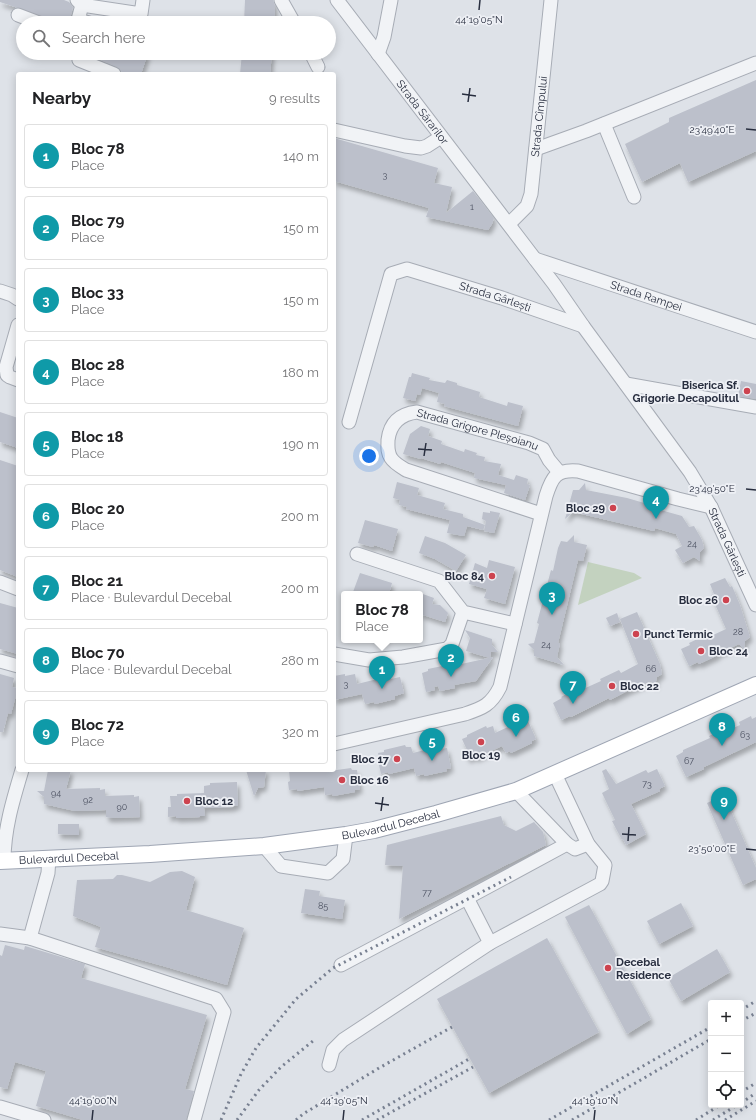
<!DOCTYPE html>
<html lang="en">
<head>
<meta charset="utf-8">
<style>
  body { margin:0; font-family:Raleway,sans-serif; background:#f6f6f6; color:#202124 }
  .controls { position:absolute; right:12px; bottom:12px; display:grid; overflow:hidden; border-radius:4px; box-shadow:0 2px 10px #0003 }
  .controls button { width:36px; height:36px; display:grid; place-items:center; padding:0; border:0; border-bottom:1px solid #e0e0e0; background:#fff; color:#202124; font:20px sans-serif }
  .you { position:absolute; left:369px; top:456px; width:14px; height:14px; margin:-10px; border:3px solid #fff; border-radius:50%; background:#1a73e8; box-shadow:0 0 0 6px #1a73e833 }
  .badge { display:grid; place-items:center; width:26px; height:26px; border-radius:50%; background:#1a73e8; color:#fff; font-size:13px; font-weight:700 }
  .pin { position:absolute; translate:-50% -33px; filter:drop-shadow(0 1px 2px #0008) }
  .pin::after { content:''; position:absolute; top:21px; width:14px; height:12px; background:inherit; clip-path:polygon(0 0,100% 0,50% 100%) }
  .popup { position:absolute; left:341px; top:591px; width:82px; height:52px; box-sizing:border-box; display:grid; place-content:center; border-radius:4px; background:#fff; filter:drop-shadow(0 1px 3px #0005); font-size:13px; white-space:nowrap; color:#757577 }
  .popup b { font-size:15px; color:#202124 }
  .popup::after { content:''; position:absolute; left:50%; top:100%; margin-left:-8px; border:8px solid transparent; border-top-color:#fff }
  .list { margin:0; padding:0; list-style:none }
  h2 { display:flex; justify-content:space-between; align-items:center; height:52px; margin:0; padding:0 16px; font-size:17px }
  h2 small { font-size:13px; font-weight:400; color:#757577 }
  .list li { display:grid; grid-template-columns:26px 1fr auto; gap:12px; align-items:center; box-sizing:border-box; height:64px; margin:0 8px 8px; padding:0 8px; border:1px solid #e0e0e0; border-radius:4px }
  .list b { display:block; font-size:15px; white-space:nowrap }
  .list p { margin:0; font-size:13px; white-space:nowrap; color:#757577 }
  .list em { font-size:13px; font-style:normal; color:#757577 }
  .icon { flex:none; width:22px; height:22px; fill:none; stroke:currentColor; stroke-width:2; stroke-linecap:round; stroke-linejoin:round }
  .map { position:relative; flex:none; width:756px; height:1120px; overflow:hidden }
  .search { position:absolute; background:#fff; box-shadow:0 2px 10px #0003; left:16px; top:16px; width:320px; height:44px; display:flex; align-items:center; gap:10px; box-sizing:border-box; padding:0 14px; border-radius:22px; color:#757577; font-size:15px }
  .panel { position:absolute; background:#fff; box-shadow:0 2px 10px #0003; left:16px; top:72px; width:320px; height:700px; border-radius:4px }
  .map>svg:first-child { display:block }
</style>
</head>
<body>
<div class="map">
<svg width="756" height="1120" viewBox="0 0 756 1120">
  <defs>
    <filter id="shadow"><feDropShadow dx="2.5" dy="4.5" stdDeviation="2" flood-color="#0004"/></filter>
  </defs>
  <rect width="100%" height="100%" fill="#dee2e8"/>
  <!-- green -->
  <polygon fill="#c3d2bf" points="588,562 634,573 642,578 578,605"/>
  <!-- building -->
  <g fill="#bcc0cb" filter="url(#shadow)">
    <polygon points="0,0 64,0 69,2 73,7 69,23 53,23 47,21 42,16 0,2"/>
    <polygon points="245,0 273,0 275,6 274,23 244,23"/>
    <polygon points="89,53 148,53 141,74 128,74 122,72 117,67 89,55"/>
    <polygon points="242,53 272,53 270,74 240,74"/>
    <polygon points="756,80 756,151 688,182 680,163 642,182 625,144 669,122 669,118"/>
    <polygon points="334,138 438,168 434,183 452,187 446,213 473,191 494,218 492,224 488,230 426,217 429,208 334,181"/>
    <polygon points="412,373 430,378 429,380 445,383 447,380 457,383 457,385 480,392 479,397 507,406 508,402 523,406 518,426 444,406 445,404 437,402 439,393 422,388 420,395 417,394 415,401 403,398 409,377 411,377"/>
    <polygon points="741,381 756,384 756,399 738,396"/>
    <polygon points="0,412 18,418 18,448 0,442"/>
    <polygon points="421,426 430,429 428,436 442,441 441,444 464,452 465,449 477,453 476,455 485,457 484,461 501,464 498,475 514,480 516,475 528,479 527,484 530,485 525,500 504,493 506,485 474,478 475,473 441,462 440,464 421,458 421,459 403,454 410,434"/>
    <polygon points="0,460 18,466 18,577 0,570"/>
    <polygon points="397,482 419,488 417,495 445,503 443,509 463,514 463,517 485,525 483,530 467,526 464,536 447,533 450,520 406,509 407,507 399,505 400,500 393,498"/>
    <polygon points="585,483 586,490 627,498 658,507 657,509 682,516 689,527 694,526 702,540 704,548 700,552 700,561 694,557 683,563 675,550 682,546 676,534 655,528 654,531 573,512 565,519 573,490 579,490"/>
    <polygon points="490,511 500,513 494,533 484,531 486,521 482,519 483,512 490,513"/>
    <polygon points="365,520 398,529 392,551 374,545 373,547 358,543"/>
    <polygon points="574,535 574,542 587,545 583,561 578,560 558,643 560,643 557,657 564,665 534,656 534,650 528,644 534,643 539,624 537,623 551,570 553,571 558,548 561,541 567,542"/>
    <polygon points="425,536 445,543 466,555 456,571 435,559 419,553"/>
    <polygon points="489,560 515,567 505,604 484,598 487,589 469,584 475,563 487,568"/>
    <polygon points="360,573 392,583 389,594 359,594 353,592"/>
    <polygon points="725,578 730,587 732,586 740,605 750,637 745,641 744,649 739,644 717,654 718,655 699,664 698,662 689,666 681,649 690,645 689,643 708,634 709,637 726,629 711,595 714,594 710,584"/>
    <polygon points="420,593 434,598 432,604 440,605 448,613 445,622 420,614"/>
    <polygon points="0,603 18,608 18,654 0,649"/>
    <polygon points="637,612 660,664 662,674 657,677 655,686 651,681 629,690 610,700 609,698 571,717 570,716 561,720 553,703 562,698 561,697 580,687 581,690 601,681 600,679 619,670 621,673 638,664 620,619"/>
    <polygon points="617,613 620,622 610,626 606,618"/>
    <polygon points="465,630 492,639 492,645 498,652 491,652 490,658 466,651 470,638"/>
    <polygon points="493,657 476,681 454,685 455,688 440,691 438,686 434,687 435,690 426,692 422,673 428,671 428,669 447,665 448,667"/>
    <polygon points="0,674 14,678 12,687 18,688 11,714 8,713 3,732 0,732"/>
    <polygon points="345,674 345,676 355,674 357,684 390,676 391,679 400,677 404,693 395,696 395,699 375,704 374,702 365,704 362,694 334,700 334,676"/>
    <polygon points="751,716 752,719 756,717 756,742 704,767 704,769 686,777 676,756 683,752 683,750 710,738 709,736 721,730 722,733 740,725 739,722"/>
    <polygon points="521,721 522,723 528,721 536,739 532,741 532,743 511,753 510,751 506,753 502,746 476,758 475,756 468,759 464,751 467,750 462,739 467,737 467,735 486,726 487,728 493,726 495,733"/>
    <polygon points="405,745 406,747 411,747 413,753 440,746 441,749 447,748 451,768 446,769 447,771 424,776 424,774 416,776 414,768 389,774 388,772 381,774 379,765 381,764 378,753 384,752 384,750"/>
    <polygon points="351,768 352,770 357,770 360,789 355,790 355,792 333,796 332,794 325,795 324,787 297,791 297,789 289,790 288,782 290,781 289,770 323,770 323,772"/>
    <polygon points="606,769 616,784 646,770 648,773 657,769 665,786 659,789 660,791 631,804 646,834 626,845 623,839 622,840 612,821 615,820 602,793 609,789 602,771"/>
    <polygon points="48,770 71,770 66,789 100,788 100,790 105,789 105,796 134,795 134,797 139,796 140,817 111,818 106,817 106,810 75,811 44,804 44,797 37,791 44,791"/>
    <polygon points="246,770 266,770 264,787 258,788 254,796"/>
    <polygon points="237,782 238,805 233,806 233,807 204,808 205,816 200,816 200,817 176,818 176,816 168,817 168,807 171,807 170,796 177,796 177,794 204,793 204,786 210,785 210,783"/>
    <polygon points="724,795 756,868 756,879 743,885 707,803"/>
    <polygon points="501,816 504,825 516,831 534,822 543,832 546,845 399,919 403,866 385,865 387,845"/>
    <polygon points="58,824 79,824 79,835 58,834"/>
    <polygon points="182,871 195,877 186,910 244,928 227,985 170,968 95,947 101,927 73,916 77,880 113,879 117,875 122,875 150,882 170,872"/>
    <polygon points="305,889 320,891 319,896 345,900 342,919 301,913"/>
    <polygon points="681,903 693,926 659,944 647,921"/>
    <polygon points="589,905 651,1019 627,1034 565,917"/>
    <polygon points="547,938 599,1032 489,1093 437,999"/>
    <polygon points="5,945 24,950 25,946 85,964 81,978 207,1015 185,1089 194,1091 186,1120 83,1120 36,1106 46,1071 15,1062 7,1089 0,1087 0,955 2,956"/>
    <polygon points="717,949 730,972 681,1001 668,978"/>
  </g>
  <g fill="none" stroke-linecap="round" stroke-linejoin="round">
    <!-- minor casing -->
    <g stroke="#a7acb5" stroke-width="15">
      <g id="minor">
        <polyline points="77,0 82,5 141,14 143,0"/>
        <polyline points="281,0 294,23"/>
        <path id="s1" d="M337 0 554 284 583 326 690 472 711 507 756 605"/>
        <polyline points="82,5 78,20 89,23"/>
        <polyline points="18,15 39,23"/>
        <polyline points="81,53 79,60 114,74"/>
        <polyline points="311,53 318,67"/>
        <polyline points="378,54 384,37 391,0"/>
        <polyline points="604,124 634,197"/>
        <polyline points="334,130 405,146 421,148 427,146 441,137"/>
        <polyline points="536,149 586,131 756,63"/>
        <path id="s2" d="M509 224 527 206 531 194 551 0"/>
        <path id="s3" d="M535 259 756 332"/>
        <polyline points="0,291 12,295 18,299"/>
        <polyline points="18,325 6,367 7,375 10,377 18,380"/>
        <polyline points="626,384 756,407"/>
        <path id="s4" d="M349 422 391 274 407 269 502 298 583 326"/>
        <path id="s5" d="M541 514 406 470C401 467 394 463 391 458 387 452 388 447 388 440 390 423 400 414 417 412L529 443 543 449 549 460 559 472"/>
        <polyline points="357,554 439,581 463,612 515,624"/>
        <polyline points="0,582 18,589"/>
        <polyline points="334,654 369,660 403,657 447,649 452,644 463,612"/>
        <polyline points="0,661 18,666"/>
        <path d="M334 744 465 714C483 708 491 705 500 687L546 496C552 477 556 469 578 471L678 499 711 507"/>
        <polyline points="516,791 567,844 575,849 588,844"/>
        <polyline points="264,846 281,866 328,873 343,859 346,835"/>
        <path d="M4 861C4 829 13 800 22 770"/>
        <polyline points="467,898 490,943"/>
        <polyline points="0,934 30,938 216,999 224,1012 194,1120"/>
        <polyline points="30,938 48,873 49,858"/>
        <polyline points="341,965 467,898 567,844"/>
        <polyline points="329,1065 333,1050 343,1040 490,943 600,884 602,881 605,865 588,844 555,774"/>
        <polyline points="0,1107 44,1120"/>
      </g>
    </g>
    <!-- major casing -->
    <g stroke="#9ea5b3" stroke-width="18">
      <g id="major">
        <path id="s6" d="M0 861 150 854 264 846 346 835 374 830 436 814 516 791 756 685"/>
      </g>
    </g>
    <!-- minor -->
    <use href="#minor" stroke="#f1f3f6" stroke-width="13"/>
    <!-- major -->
    <use href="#major" stroke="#fff" stroke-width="16"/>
    <!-- rail -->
    <g stroke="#788091" stroke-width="3" stroke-dasharray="2 4" stroke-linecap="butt">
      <polyline points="741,1010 756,1001"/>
      <polyline points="741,1021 756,1013"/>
      <polyline points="741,1092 756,1083"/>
      <polyline points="741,1103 756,1093"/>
      <polyline points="221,1120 241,1074 256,1048 296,999 333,968 511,877"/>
      <polyline points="237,1120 259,1090 281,1067 313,1041"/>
      <polyline points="296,1120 303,1114 379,1068 452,1027"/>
      <polyline points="362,1120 469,1059"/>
      <polyline points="377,1120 473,1067"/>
      <polyline points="549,1120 711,1027"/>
      <polyline points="572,1120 711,1039"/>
      <polyline points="696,1120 720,1105"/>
      <polyline points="713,1120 737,1105"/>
      <polyline points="725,1120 756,1101"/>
    </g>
  </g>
  <!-- ticks -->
  <path fill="none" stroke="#282e3f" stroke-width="1.5" d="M479 10 480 0M462 94 476 96M468 102 470 88M746 129 756 130M418 449 432 450M424 456 426 443M746 489 756 490M375 803 389 805M381 811 383 797M622 834 636 835M628 841 629 827M746 849 756 850M92 1120 93 1110M343 1120 344 1110M594 1120 595 1110"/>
  <!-- markers -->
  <g fill="#cd434f" stroke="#eef0f5" stroke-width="1.5">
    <circle cx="747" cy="391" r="4"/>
    <circle cx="613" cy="508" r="4"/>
    <circle cx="492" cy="576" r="4"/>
    <circle cx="726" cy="600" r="4"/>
    <circle cx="636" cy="634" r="4"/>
    <circle cx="701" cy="651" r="4"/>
    <circle cx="612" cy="686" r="4"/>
    <circle cx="481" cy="742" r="4"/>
    <circle cx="397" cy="759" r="4"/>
    <circle cx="342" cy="780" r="4"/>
    <circle cx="187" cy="801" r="4"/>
    <circle cx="608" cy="968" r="4"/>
  </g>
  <g text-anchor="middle" stroke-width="3.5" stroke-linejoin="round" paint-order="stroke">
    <!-- number labels -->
    <g font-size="9" fill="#4d5262">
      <text x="385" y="178">3</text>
      <text x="472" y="210">1</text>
      <text x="692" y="547">24</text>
      <text x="738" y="635">28</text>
      <text x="546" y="648">24</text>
      <text x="651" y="672">66</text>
      <text x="346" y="687">3</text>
      <text x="745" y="738">63</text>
      <text x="689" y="764">67</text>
      <text x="647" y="787">73</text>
      <text x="56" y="796">94</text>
      <text x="88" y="803">92</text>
      <text x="122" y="810">90</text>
      <text x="427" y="896">77</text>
      <text x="323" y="909">85</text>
    </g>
    <!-- street labels -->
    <g font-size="11" fill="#282e3f" stroke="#eef0f5">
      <text dy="4" stroke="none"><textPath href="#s1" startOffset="141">Strada Sărarilor</textPath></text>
      <text dy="4" stroke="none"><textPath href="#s2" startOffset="116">Strada Cîmpului</textPath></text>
      <text dy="4" stroke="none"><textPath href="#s4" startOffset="263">Strada Gârlești</textPath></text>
      <text dy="4" stroke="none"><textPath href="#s3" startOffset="117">Strada Rampei</textPath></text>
      <text dy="4" stroke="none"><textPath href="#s5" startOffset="287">Strada Grigore Pleșoianu</textPath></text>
      <text dy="4" stroke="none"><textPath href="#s1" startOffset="669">Strada Gârlești</textPath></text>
      <text dy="4" stroke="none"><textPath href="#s6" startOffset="393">Bulevardul Decebal</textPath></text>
      <text dy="4" stroke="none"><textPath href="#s6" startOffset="69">Bulevardul Decebal</textPath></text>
    </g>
    <!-- poi labels -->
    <g font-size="11" font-weight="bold" fill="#282e3f" stroke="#eef0f5" text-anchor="start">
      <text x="739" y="389" text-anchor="end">Biserica Sf.<tspan x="739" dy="13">Grigorie Decapolitul</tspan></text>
      <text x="605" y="512" text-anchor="end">Bloc 29</text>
      <text x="484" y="580" text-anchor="end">Bloc 84</text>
      <text x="718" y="604" text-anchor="end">Bloc 26</text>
      <text x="644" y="638">Punct Termic</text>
      <text x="709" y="655">Bloc 24</text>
      <text x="620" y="690">Bloc 22</text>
      <text x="481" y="759" text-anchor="middle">Bloc 19</text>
      <text x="389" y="763" text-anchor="end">Bloc 17</text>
      <text x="350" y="784">Bloc 16</text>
      <text x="195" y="805">Bloc 12</text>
      <text x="616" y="966">Decebal<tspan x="616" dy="13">Residence</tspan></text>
    </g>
  </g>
  <g font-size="10" text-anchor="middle" fill="#282e3f" stroke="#eef0f5" stroke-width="3.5" stroke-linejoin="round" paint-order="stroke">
    <text x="479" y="23">44°19'05"N</text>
    <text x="712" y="133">23°49'40"E</text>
    <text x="712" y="492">23°49'50"E</text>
    <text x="712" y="852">23°50'00"E</text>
    <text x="93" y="1104">44°19'00"N</text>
    <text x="344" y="1104">44°19'05"N</text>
    <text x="595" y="1104">44°19'10"N</text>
  </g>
</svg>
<div class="controls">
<button>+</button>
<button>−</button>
<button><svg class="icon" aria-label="locate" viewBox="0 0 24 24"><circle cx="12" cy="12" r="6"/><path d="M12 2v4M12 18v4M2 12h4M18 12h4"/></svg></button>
</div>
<div class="you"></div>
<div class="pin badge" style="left:382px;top:689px;background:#0f9aa8">1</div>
<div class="popup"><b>Bloc 78</b>Place</div>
<div class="pin badge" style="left:451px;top:677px;background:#0f9aa8">2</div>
<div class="pin badge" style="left:552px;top:615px;background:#0f9aa8">3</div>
<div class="pin badge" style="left:656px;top:519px;background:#0f9aa8">4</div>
<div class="pin badge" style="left:432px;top:761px;background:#0f9aa8">5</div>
<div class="pin badge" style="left:516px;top:737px;background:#0f9aa8">6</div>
<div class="pin badge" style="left:573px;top:704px;background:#0f9aa8">7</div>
<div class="pin badge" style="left:722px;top:746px;background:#0f9aa8">8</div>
<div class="pin badge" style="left:724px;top:820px;background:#0f9aa8">9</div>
<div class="search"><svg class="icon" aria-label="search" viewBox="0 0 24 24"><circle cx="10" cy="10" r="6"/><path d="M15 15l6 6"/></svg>Search here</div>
<section class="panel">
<h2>Nearby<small>9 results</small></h2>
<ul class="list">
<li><span class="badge" style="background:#0f9aa8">1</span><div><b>Bloc 78</b><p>Place</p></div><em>140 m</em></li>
<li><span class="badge" style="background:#0f9aa8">2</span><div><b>Bloc 79</b><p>Place</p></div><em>150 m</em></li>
<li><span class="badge" style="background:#0f9aa8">3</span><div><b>Bloc 33</b><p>Place</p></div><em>150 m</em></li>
<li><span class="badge" style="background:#0f9aa8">4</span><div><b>Bloc 28</b><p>Place</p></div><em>180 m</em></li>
<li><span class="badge" style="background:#0f9aa8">5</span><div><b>Bloc 18</b><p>Place</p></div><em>190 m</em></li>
<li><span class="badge" style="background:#0f9aa8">6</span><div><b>Bloc 20</b><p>Place</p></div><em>200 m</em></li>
<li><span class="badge" style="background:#0f9aa8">7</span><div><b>Bloc 21</b><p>Place · Bulevardul Decebal</p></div><em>200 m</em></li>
<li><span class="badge" style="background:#0f9aa8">8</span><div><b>Bloc 70</b><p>Place · Bulevardul Decebal</p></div><em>280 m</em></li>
<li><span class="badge" style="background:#0f9aa8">9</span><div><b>Bloc 72</b><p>Place</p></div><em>320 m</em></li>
</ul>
</section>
</div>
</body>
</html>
